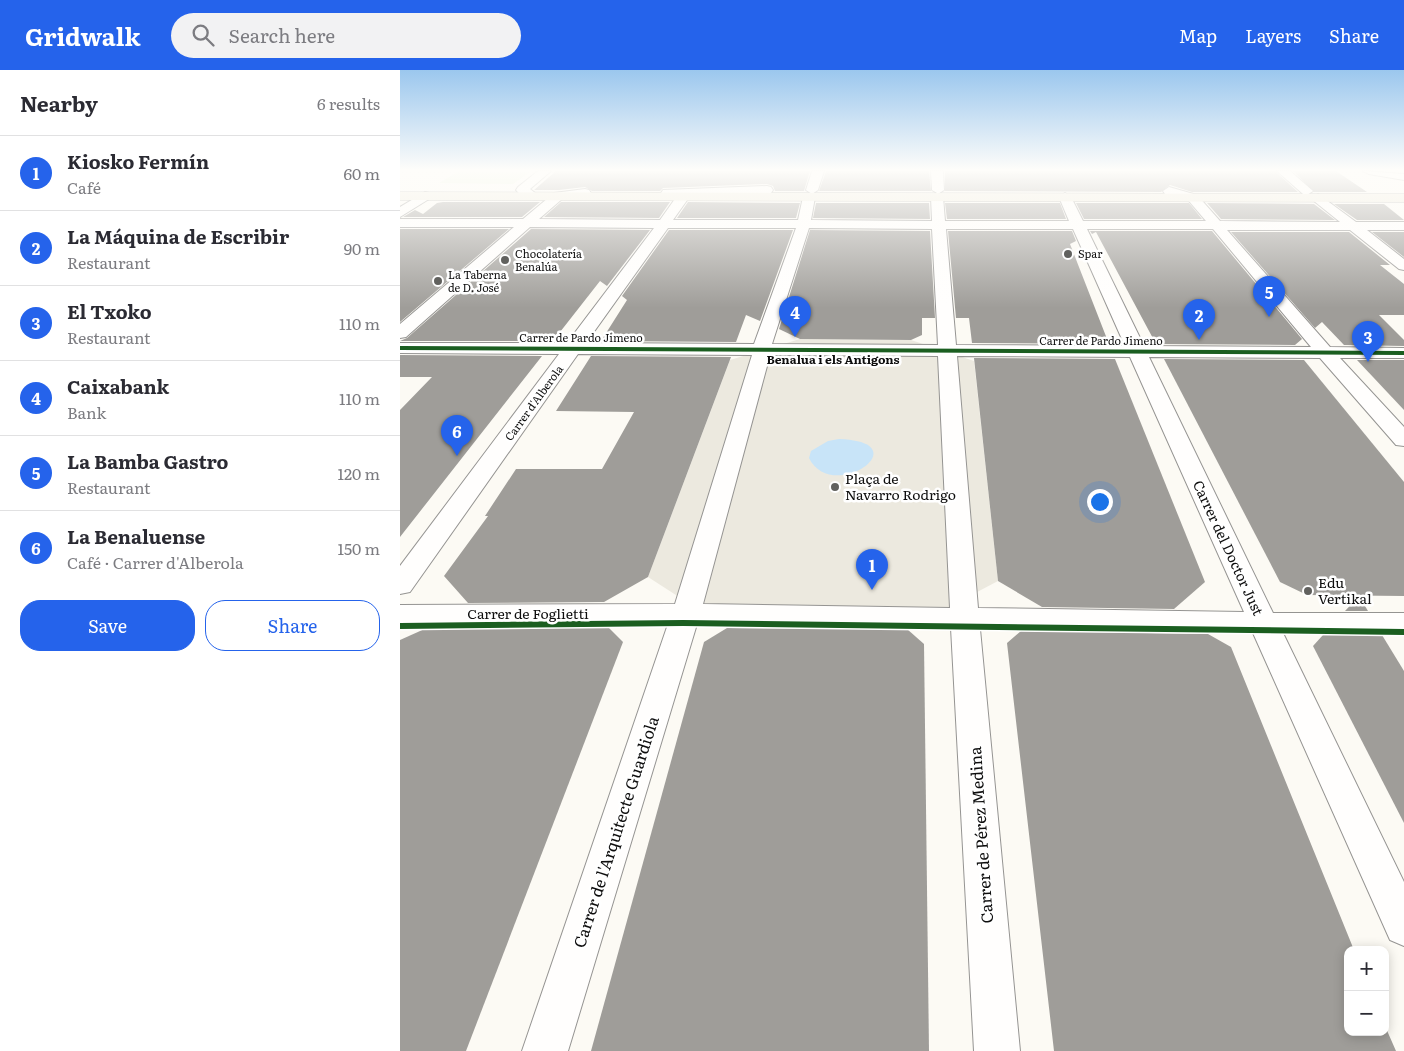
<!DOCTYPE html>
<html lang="en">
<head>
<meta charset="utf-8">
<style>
  body { margin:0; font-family:Literata,serif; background:#f2f2f3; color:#2b2b33 }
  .controls { position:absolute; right:15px; bottom:15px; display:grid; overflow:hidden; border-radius:10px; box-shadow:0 2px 12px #0003 }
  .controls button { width:45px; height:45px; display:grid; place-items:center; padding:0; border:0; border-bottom:1px solid #e1e1e2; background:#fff; color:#2b2b33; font:25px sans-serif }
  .you { position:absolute; left:699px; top:431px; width:18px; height:18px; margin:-12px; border:4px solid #fff; border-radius:50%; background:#1a73e8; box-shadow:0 0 0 8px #1a73e833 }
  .badge { display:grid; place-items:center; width:32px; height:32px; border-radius:50%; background:#2563eb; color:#fff; font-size:16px; font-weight:700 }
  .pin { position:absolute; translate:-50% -41px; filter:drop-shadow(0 1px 2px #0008) }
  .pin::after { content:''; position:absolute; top:26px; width:18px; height:15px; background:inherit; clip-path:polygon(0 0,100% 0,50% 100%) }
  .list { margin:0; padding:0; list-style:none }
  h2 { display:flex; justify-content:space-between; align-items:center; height:65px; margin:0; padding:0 20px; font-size:21px }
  h2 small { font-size:16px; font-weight:400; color:#7c7c81 }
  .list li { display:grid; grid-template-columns:32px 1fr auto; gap:15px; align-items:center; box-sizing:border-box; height:75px; padding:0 20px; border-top:1px solid #e1e1e2 }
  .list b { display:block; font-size:19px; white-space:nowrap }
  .list p { margin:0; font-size:16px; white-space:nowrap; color:#7c7c81 }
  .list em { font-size:16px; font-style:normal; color:#7c7c81 }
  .actions { display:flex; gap:10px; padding:15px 20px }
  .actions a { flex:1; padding:11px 0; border:1px solid #2563eb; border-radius:20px; text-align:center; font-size:18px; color:#2563eb }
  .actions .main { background:#2563eb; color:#fff }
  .icon { flex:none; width:28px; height:28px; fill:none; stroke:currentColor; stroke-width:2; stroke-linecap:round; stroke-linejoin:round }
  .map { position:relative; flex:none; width:1004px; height:981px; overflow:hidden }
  header { display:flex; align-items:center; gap:30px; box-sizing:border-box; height:70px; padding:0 25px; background:#2563eb; color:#fff }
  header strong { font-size:24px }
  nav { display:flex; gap:28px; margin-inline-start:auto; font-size:18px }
  .search { width:350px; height:45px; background:#f2f2f3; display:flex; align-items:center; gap:12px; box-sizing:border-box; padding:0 18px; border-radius:28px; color:#7c7c81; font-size:19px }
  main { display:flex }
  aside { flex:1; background:#fff }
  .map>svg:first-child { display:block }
</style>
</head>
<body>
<header>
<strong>Gridwalk</strong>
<div class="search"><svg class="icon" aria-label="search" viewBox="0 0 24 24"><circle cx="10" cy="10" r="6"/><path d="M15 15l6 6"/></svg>Search here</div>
<nav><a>Map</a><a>Layers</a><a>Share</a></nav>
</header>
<main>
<aside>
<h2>Nearby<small>6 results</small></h2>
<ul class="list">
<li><span class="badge">1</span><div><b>Kiosko Fermín</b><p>Café</p></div><em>60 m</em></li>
<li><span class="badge">2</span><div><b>La Máquina de Escribir</b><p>Restaurant</p></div><em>90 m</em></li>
<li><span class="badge">3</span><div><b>El Txoko</b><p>Restaurant</p></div><em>110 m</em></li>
<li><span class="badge">4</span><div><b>Caixabank</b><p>Bank</p></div><em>110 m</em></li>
<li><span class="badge">5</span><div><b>La Bamba Gastro</b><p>Restaurant</p></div><em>120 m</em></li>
<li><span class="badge">6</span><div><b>La Benaluense</b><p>Café · Carrer d'Alberola</p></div><em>150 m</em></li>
</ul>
<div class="actions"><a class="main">Save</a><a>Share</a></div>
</aside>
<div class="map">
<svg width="1004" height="981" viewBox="0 0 1004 981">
  <rect width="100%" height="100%" fill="#fcfaf4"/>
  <!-- green -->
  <polygon fill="#e3f2d3" points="59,101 130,102 113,114 39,113"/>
  <!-- plaza -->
  <polygon fill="#ece9df" points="400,269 511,270 574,291 598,511 507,559 418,559 327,558 248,507 330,290"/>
  <!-- water -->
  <path fill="#c8e4f8" d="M439 369C522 372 432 435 409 388L411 381 428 371Z"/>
  <!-- building -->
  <g fill="#9f9d99">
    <polygon points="156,101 410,101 404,121 375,121 373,116 367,114 263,118 260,121 192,121 185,117 159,120 134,120"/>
    <polygon points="426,101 529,101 531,121 419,121"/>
    <polygon points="545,101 875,101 898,122 792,122 770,115 761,122 545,121"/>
    <polygon points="893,101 936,101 967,122 914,122"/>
    <polygon points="43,132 140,132 122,147 3,147 15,140 23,144 37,133"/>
    <polygon points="161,132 270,132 259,148 144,147"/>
    <polygon points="288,132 400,133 396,148 277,148"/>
    <polygon points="416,133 529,133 530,149 413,148"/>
    <polygon points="545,133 660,133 666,149 547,149"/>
    <polygon points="676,133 789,133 802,149 684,149"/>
    <polygon points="807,133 914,134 935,150 821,149"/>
    <polygon points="934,134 984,134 1004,150 957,150"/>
    <polygon points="0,159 109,159 0,252"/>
    <polygon points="131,159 250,160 207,216 200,211 153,271 0,271 7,268"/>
    <polygon points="269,160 393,160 360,251 346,245 336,272 201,271 227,230 222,226"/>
    <polygon points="410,160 530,161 535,248 522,248 522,265 511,270 400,269 379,259"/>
    <polygon points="548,161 672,161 676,171 670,174 709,274 572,273 569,248 556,248"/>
    <polygon points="690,161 812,161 902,269 895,275 756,274 696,162 692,164"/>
    <polygon points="831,162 949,162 990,195 980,195 1004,214 1004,245 979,245 1004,270 1004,276 944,275 922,252 915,258"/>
    <polygon points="972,162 1004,162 1004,187"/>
    <polygon points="0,285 142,286 0,467 0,340 32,307 0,307"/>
    <polygon points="191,286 331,287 248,507 204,532 68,533 44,506 88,446 85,446 116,399 202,399 234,342 156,341"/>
    <polygon points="574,288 715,289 805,512 774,539 642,537 598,511"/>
    <polygon points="764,289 904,290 1004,412 1004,526 907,525 880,512"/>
    <polygon points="957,290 1004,290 1004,340"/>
    <polygon points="959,526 968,541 945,541"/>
    <polygon points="207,556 223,572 66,981 0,981 0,570 29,557"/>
    <polygon points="327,558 507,559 524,574 529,981 191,981 304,572"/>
    <polygon points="621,561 808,564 831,577 954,880 948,880 948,962 985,962 985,956 996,981 654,981 607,573"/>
    <polygon points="923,565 982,565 1004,601 1004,753 913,576"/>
  </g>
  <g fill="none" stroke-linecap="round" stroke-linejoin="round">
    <!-- street casing -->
    <g stroke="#959492" stroke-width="2">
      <g id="street">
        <path d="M138 101H151L130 119 139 126 137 129C130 130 121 126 116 120L118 117Z"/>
        <polygon points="412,101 424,101 418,120 412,124 406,120"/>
        <path d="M531 101H543L544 120 538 124 543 127 545 151H669L659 127 665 123 671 127 683 151H806L789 131 765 124 763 121 769 117 797 125 820 151 940 152 914 131 912 128 918 124 956 152H1004V160H967L1004 189V200L999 199 950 160H827L930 277 1004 278V288H940L1004 357V376L996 375 920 288 749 287 873 543H1004V563H883L1004 812V876L990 870 853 563 580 559 620 981H574L551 558 297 554 168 981H122L268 554 0 555V535L275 534 352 285 178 284 10 522 0 524V496L159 284 0 283V273H167L254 158 130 157 6 267 0 268V254L114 157H0V149H123L154 123 185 119 189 120 191 123 189 126 162 129 139 149 260 150 277 126H263L261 123 263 120 367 116 371 117 373 120 371 123 290 126 273 150H398L403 127 409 123 415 127 411 150 532 151 531 127 537 123 532 120ZM268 158H396L354 274 186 273ZM409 158 532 159 538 275 372 274ZM546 159H673L725 276 556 275ZM687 159H813L911 277 744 276ZM370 285 538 286 550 538 303 534ZM557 286 730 287 844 542 578 538Z"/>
        <polygon points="877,101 890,101 913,121 907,125 903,124"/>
        <polygon points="963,101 1004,104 1004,110 969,104"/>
        <polygon points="25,122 29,123 31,126 29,129 0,147 0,137"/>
      </g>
    </g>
    <!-- primary casing -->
    <g stroke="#82827f" stroke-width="1">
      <polygon id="primary" points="0,122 1004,124 1004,132 0,130"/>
    </g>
    <!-- street -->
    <use href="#street" fill="#fffefd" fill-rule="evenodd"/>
    <!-- primary -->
    <use href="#primary" fill="#ede9d9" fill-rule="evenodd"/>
    <!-- cycleway casing -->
    <g stroke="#fff" stroke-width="3">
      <g id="cycleway">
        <polygon points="0,276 1004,281 1004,285 0,280"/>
        <polygon points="283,550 1004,559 1004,565 283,556 0,559 0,553"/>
      </g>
    </g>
    <!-- cycleway -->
    <use href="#cycleway" fill="#1b5e20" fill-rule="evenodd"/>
  </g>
  <!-- sky -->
  <linearGradient id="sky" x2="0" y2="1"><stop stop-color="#9bc7ee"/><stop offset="0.42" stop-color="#fefdfa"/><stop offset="1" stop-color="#fefdfa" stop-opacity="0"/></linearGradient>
  <rect width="1004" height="238" fill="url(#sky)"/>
  <!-- markers -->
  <g fill="#61615e" stroke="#fff" stroke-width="2">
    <circle cx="668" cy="184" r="5"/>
    <circle cx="105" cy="190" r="5"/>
    <circle cx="38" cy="211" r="5"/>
    <circle cx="435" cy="417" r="5"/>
    <circle cx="908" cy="521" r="5"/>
  </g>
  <g text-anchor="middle" stroke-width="5" stroke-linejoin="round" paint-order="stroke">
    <!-- far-poi labels -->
    <g font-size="11" fill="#0e0e0e" stroke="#fff" text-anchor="start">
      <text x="115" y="188">Chocolatería<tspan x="115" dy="13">Benalúa</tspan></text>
      <text x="678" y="188">Spar</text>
      <text x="48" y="209">La Taberna<tspan x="48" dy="13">de D. José</tspan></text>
    </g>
    <!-- far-street labels -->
    <g font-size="11" fill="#0e0e0e" stroke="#fff">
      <text x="181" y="272">Carrer de Pardo Jimeno</text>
      <text x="701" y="275">Carrer de Pardo Jimeno</text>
      <text transform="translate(134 333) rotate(-54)" y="4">Carrer d'Alberola</text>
    </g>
    <!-- far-neighbourhood labels -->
    <g font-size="12" font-weight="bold" fill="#0e0e0e" stroke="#fff">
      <text x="433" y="294">Benalua i els Antigons</text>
    </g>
    <!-- poi labels -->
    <g font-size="14" fill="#0e0e0e" stroke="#fff" text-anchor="start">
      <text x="445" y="414">Plaça de<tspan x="445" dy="16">Navarro Rodrigo</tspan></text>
      <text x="918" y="518">Edu<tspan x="918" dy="16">Vertikal</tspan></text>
    </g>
    <!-- street labels -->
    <g font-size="14" fill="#0e0e0e" stroke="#fff">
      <text transform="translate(828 478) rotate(65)" y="5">Carrer del Doctor Just</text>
      <text x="128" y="549">Carrer de Foglietti</text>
    </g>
    <!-- near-street labels -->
    <g font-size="16" fill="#0e0e0e" stroke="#fff">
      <text transform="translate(216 762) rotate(-72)" y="6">Carrer de l'Arquitecte Guardiola</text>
      <text transform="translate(581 765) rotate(-94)" y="6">Carrer de Pérez Medina</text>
    </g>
  </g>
</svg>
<div class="controls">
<button>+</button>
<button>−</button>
</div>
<div class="you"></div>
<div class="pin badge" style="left:472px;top:520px">1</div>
<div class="pin badge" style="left:799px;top:270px">2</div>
<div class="pin badge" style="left:968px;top:292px">3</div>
<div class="pin badge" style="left:395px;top:267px">4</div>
<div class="pin badge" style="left:869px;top:247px">5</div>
<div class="pin badge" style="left:57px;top:386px">6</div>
</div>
</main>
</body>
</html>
